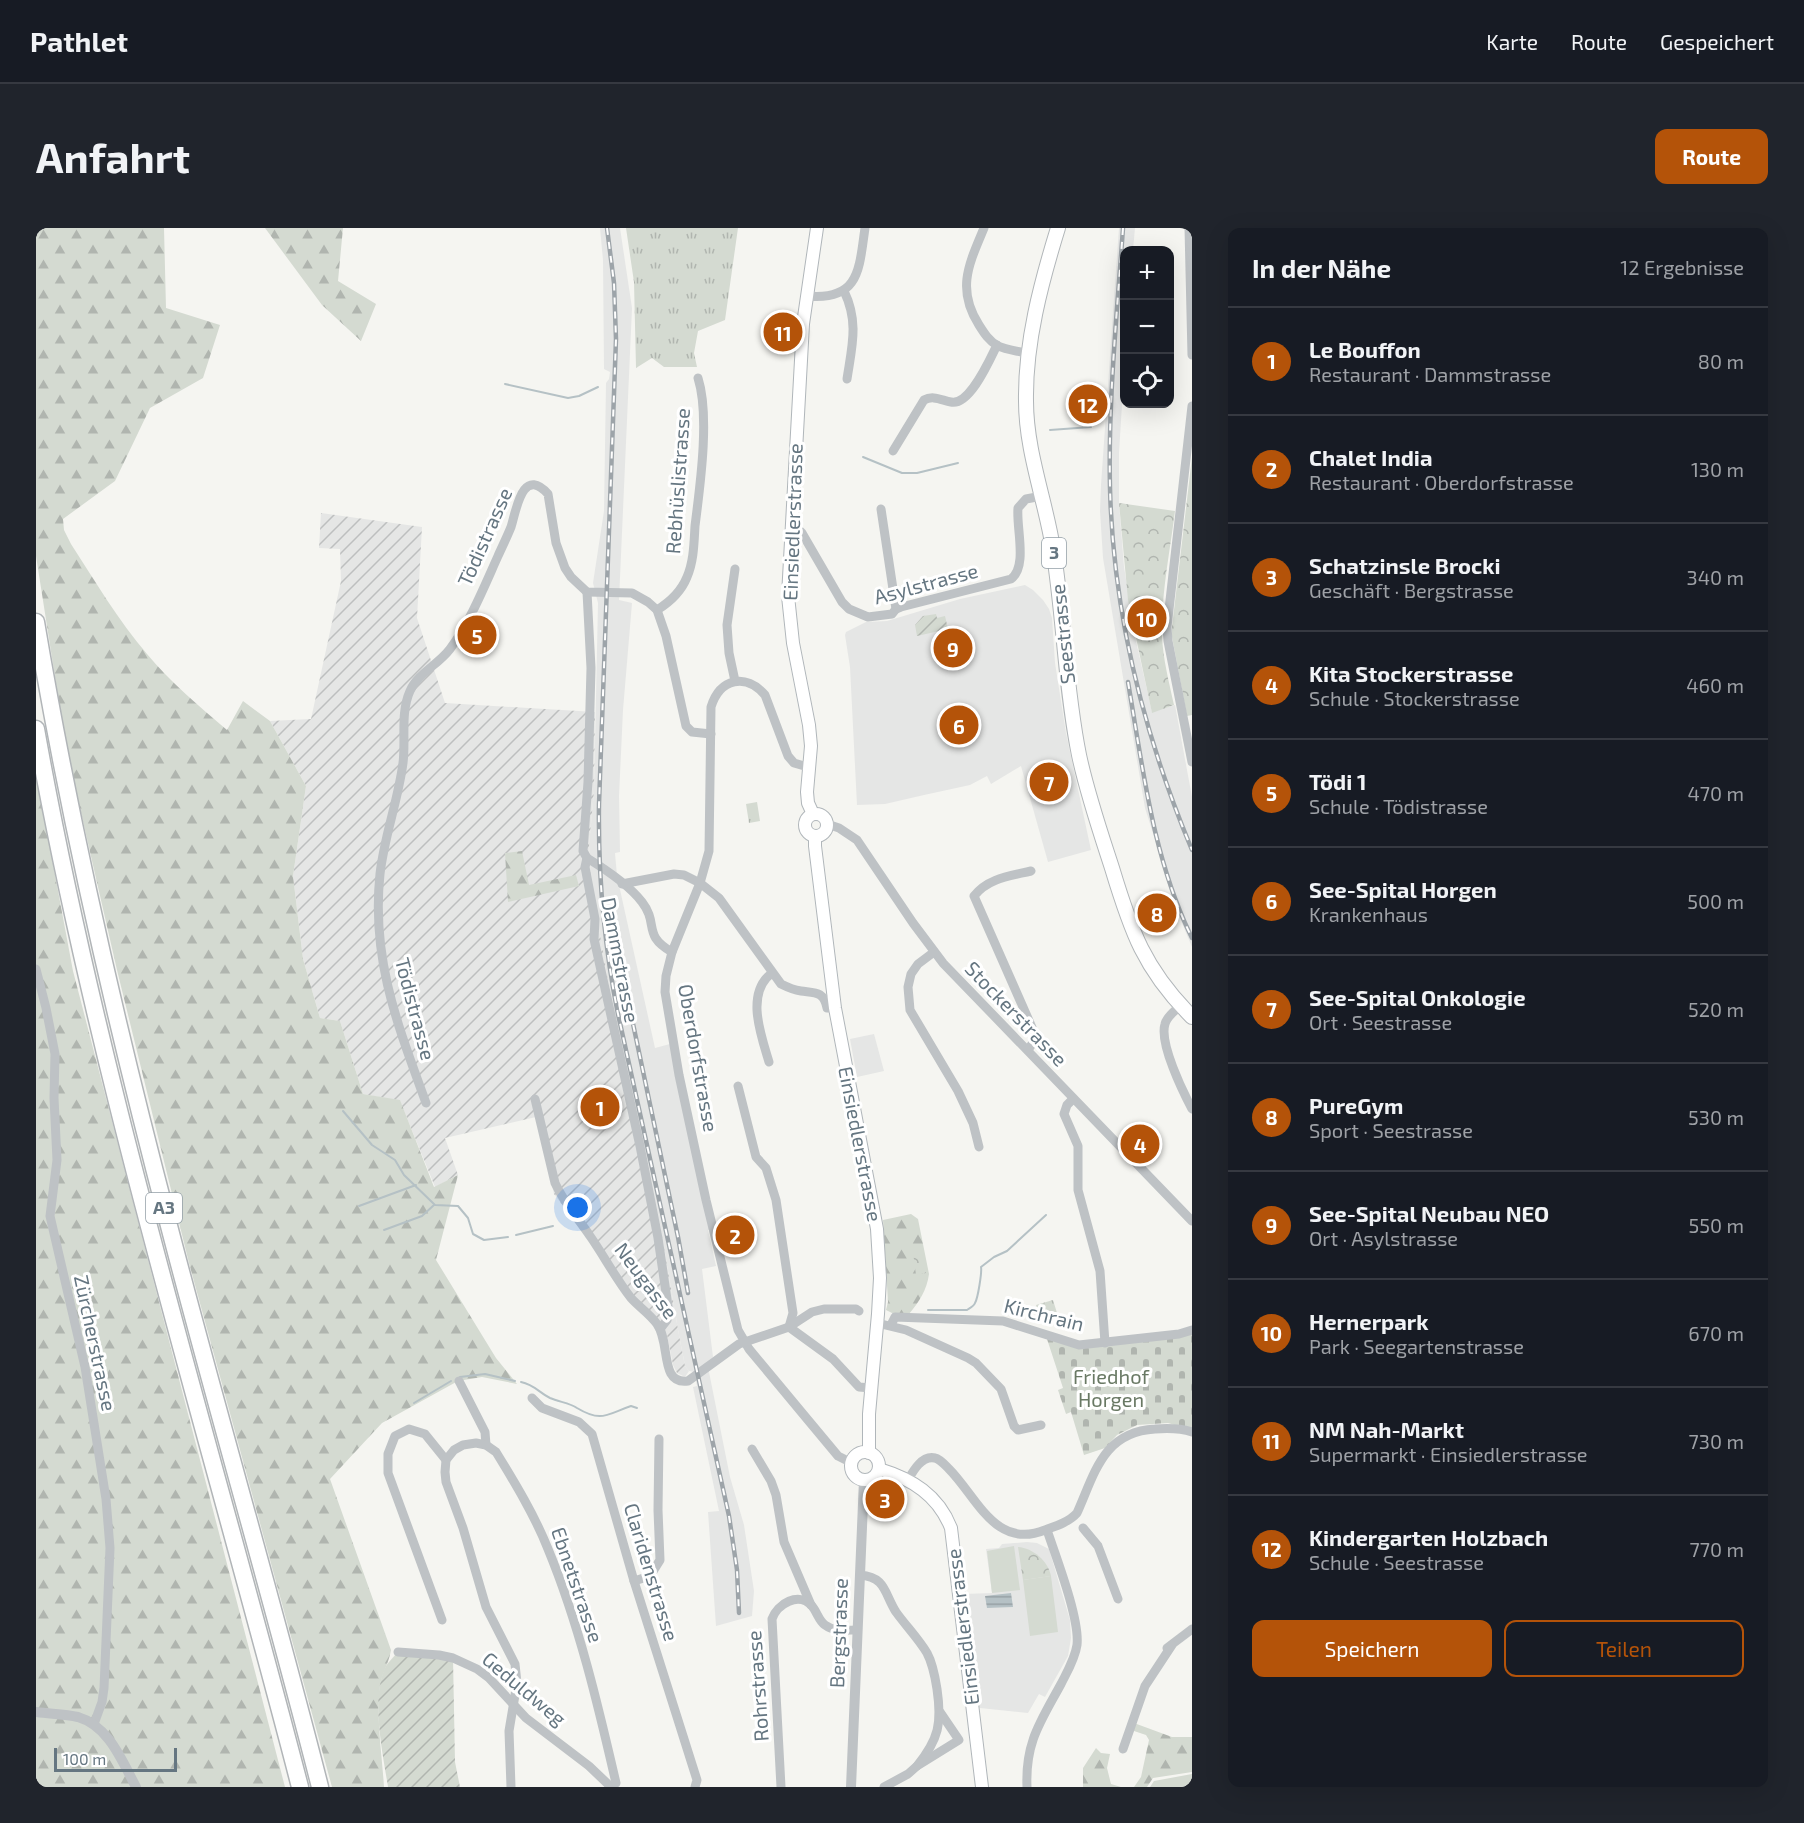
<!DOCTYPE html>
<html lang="de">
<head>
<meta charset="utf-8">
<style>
  body { margin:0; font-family:"Exo 2",sans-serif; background:#20242c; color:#f1f3f6 }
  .controls { position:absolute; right:18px; top:18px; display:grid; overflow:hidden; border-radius:12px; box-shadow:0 6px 24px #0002 }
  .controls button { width:54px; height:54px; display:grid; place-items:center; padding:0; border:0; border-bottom:2px solid #363941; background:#171b24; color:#f1f3f6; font:30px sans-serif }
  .scale { position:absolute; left:18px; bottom:15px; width:123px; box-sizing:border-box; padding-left:6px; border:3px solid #657681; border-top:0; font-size:16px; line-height:21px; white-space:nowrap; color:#657681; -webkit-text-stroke:4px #fff; paint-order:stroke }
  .you { position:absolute; left:542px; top:980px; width:21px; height:21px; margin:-15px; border:4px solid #fff; border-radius:50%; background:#1a73e8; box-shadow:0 0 0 9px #1a73e833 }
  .badge { display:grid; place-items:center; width:39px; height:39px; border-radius:50%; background:#b45309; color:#fff; font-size:20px; font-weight:700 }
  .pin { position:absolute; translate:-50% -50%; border:3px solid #fff; box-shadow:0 2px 6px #0006 }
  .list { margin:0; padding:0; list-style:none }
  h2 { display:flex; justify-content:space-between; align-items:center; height:78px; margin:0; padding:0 24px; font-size:26px }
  h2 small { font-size:20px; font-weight:400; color:#9ea1a6 }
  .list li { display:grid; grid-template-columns:39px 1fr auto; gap:18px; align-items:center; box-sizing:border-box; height:108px; padding:0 24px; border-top:2px solid #363941 }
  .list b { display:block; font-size:22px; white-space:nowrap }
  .list p { margin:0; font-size:20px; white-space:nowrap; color:#9ea1a6 }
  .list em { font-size:20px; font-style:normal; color:#9ea1a6 }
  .actions { display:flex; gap:12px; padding:18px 24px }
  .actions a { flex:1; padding:14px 0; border:2px solid #b45309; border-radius:12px; text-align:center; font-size:21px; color:#b45309 }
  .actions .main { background:#b45309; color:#fff }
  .icon { flex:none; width:33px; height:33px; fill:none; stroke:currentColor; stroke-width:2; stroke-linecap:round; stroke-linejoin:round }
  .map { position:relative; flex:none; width:1156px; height:1559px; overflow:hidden; border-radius:12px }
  header { display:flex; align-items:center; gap:36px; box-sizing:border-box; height:84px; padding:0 30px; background:#171b24; border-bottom:2px solid #363941 }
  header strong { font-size:28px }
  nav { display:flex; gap:33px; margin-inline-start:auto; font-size:21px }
  .intro { display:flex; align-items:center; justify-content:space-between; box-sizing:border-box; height:144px; padding:0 36px }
  h1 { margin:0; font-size:42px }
  .button { padding:15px 27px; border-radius:12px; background:#b45309; color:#fff; font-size:21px; font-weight:700 }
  main { display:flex; gap:36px; padding:0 36px }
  aside { flex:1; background:#171b24; border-radius:12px; box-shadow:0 6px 24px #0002 }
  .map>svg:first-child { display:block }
</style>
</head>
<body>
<header>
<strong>Pathlet</strong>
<nav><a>Karte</a><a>Route</a><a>Gespeichert</a></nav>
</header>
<div class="intro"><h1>Anfahrt</h1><a class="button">Route</a></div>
<main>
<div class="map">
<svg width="1156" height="1559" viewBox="0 0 1156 1559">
  <defs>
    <pattern id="industrial-furrows" width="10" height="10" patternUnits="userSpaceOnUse" patternTransform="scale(1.5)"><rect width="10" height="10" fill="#e5e6e5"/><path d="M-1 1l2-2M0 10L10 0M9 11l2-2" fill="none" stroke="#bdbfbf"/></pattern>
    <pattern id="grass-tufts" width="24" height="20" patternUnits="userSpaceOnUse" patternTransform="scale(1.5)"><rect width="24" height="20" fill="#d4dad1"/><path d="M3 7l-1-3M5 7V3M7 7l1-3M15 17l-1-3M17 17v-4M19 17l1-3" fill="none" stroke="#b0b5af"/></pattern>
    <pattern id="forest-firs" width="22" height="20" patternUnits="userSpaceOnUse" patternTransform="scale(1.5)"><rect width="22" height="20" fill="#d4dad1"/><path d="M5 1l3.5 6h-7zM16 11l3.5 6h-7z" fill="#b0b5af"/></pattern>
    <pattern id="cemetery-stones" width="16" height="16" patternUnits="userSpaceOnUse" patternTransform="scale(1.5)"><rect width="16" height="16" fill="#d4dad1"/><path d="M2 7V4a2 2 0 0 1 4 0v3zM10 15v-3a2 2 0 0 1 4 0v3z" fill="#b0b5af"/></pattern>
    <pattern id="park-crowns" width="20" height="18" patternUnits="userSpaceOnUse" patternTransform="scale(1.5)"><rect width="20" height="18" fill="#d4dad1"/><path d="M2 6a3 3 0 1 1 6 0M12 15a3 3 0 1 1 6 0" fill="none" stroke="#b0b5af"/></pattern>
    <pattern id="garden-furrows" width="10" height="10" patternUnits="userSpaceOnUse" patternTransform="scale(1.5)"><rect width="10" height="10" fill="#d4dad1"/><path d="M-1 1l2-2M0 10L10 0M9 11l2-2" fill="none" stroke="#b0b5af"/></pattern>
    <pattern id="water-rules" width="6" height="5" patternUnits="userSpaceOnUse" patternTransform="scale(1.5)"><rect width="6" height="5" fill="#b5c1c5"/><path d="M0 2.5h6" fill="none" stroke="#97a1a5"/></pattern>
  </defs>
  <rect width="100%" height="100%" fill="#f5f5f1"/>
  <!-- built -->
  <g fill="#e5e6e5">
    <polygon points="564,0 584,0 596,80 583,372 596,375 587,482 583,568 584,624 579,625 581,648 619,820 634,816 675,1001 672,1002 680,1038 666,1041 677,1129 671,1134 694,1249 708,1297 718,1363 716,1388 680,1398 672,1284 683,1283 657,1159 661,1158 658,1144 653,1143 649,1138 643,1107 626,1008 575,770 554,649 555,641 553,617 558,563 562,375 557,355 568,283 570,155 573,151 574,144 568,141 567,32"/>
    <polygon points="1083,0 1099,0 1097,22 1088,22 1088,144 1083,225 1083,275 1088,339 1100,413 1116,484 1139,477 1156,569 1156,719 1143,688 1109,580 1067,330 1064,283 1065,257"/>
    <polygon points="989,357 997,362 1007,372 1013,381 1016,390 1019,435 1030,505 1055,622 1012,634 985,538 955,556 951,548 934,557 888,567 849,576 821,577 814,439 809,407 810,404 830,394 851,393 924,371"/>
    <polygon points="838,806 848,843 821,849 814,811"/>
    <polygon points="991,1314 1001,1315 1013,1321 1034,1392 1035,1410 1032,1428 1009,1469 1003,1466 992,1485 944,1480 940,1477 928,1366 956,1365 950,1321 963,1320 966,1316"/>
  </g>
  <!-- industrial -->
  <polygon fill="url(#industrial-furrows)" points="285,285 386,299 381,390 409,475 559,484 558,563 553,617 555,641 554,649 575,770 626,1008 643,1107 649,1138 653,1143 649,1149 641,1145 637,1137 631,1107 621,1103 518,966 500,889 409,910 422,947 399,959 364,873 327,866 304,793 284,790 267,731 257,648 270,558 234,493 275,491 305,353 304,321 283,320"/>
  <!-- grass -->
  <g fill="url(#grass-tufts)">
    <polygon points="590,0 702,0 689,92 662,103 658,125 661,139 628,139 616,130 600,140 598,54"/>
    <polygon points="721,574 724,593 713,595 710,576"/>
  </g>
  <!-- forest -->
  <g fill="url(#forest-firs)">
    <path d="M0 0H128L130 80 184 97 167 150 114 180 79 253 27 291 28 302 35 316C59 353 82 392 111 426 134 454 163 478 191 502L207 473 234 493 270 558 257 648 267 731 284 790 304 793 327 866 364 872 398 959 422 947 400 1032 460 1130 481 1156 446 1149 422 1153 346 1195 294 1251 355 1422C353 1435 346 1445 344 1458 340 1491 346 1526 348 1559H296L153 1035 81 742 30 519 0 328Z"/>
    <polygon points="229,0 307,0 302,53 340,76 325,113 286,77"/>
    <polygon points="0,545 37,743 249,1559 0,1559"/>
    <polygon points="486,623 493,657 540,647 543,658 472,674 469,625"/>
    <path d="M875 986 882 991 893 1046C891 1062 883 1074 873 1086L856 1085 850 1082 852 1074 847 992Z"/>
    <polygon points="1098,1495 1136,1509 1156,1509 1156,1544 1117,1550 1111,1559 1098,1559 1105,1549 1113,1512 1110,1507 1095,1502"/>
    <polygon points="1060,1520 1065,1525 1074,1526 1071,1540 1075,1556 1085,1559 1047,1559 1047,1540"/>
  </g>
  <!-- cemetery -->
  <polygon fill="url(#cemetery-stones)" points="1156,1105 1156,1202 1132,1195 1101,1197 1081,1207 1069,1220 1048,1227 1035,1184 1030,1186 1022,1162 1027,1160 1011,1111 1044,1120"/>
  <!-- park -->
  <g fill="url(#park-crowns)">
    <polygon points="1156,229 1156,487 1151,488 1136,409 1136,399"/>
    <path d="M1083 275 1139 283C1134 324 1125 366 1126 408 1127 431 1133 454 1138 477L1116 485 1092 372Z"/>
    <polygon points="886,1022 890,1045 880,1047 877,1024"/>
    <polygon points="1017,1072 1021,1085 1018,1086 1018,1092 1014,1094 1010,1093 1008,1089 1004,1090 1000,1077"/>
    <path d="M982 1319C997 1320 1012 1333 1015 1348L987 1352Z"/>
  </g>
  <!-- garden -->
  <g fill="url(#garden-furrows)">
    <polygon points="900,386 901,390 909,388 912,401 881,408 879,397 887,388"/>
    <path d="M362 1424 417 1430 419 1534 424 1559H352C347 1526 334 1469 350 1438 353 1433 358 1429 362 1424Z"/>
  </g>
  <!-- pitch -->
  <g fill="#d4dad1">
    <polygon points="978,1318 984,1362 956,1365 951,1323"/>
    <polygon points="1015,1348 1022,1404 994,1408 987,1352"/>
    <polygon points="1156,1546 1156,1559 1114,1559 1118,1553"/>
  </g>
  <!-- water -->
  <polygon fill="url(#water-rules)" points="975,1365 977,1379 951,1380 949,1368"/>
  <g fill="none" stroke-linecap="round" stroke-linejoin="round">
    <!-- stream -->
    <g stroke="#b5c1c5" stroke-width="2">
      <polyline points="469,156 532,170 543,168 562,159"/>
      <polyline points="1014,202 1055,199"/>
      <polyline points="827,229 866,245 881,245 922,235"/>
      <polyline points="307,883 336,917 359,932 368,947 399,977 422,978 432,990 437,1006 448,1012 472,1009"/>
      <polyline points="323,978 380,957"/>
      <polyline points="348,1002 386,988 398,977"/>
      <polyline points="480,1007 517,998"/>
      <path d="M892 1082H931C934 1080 938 1078 939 1075 942 1070 946 1044 945 1039L958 1029 971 1023 1010 987"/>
      <polyline points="424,1149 449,1146 479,1153"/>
      <path d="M485 1154C499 1157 502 1164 514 1170 523 1174 534 1175 541 1180 566 1195 571 1186 595 1178L601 1180"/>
      <polyline points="378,1175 415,1153"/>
    </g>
    <!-- secondary casing -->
    <g stroke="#b0b6ba" stroke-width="14">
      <g id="secondary">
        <circle cx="780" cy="597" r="11"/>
        <polyline points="777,586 772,575 771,564 775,518 773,497 757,415 752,368 767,96 781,0"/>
        <polyline points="779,608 779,618 799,780 841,1001 844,1050 842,1086 833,1186 833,1225"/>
        <circle cx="829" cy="1238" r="14"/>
        <path d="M843 1241C876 1251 902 1267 915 1300L946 1559"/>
      </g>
    </g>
    <!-- primary casing -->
    <g stroke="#b1b6b9" stroke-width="16">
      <path id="primary" d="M1022 0C1005 55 989 115 990 173 990 223 1009 271 1017 320 1028 389 1029 458 1043 527 1051 565 1064 603 1076 640 1095 703 1108 741 1156 789"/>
    </g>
    <!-- motorway casing -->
    <g stroke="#b1b5b8" stroke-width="19">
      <g id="motorway">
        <path d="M0 394C34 596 80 796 132 994 181 1183 236 1370 284 1559"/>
        <path d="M0 501C64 860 173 1207 264 1559"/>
      </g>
    </g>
    <!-- minor -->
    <g stroke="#bec2c5" stroke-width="9">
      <path d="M948 0C933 36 920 61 943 97 948 105 953 113 962 118 971 122 983 123 993 126"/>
      <polyline points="1153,0 1156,127"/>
      <path d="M808 63C823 94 816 118 811 151"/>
      <path d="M771 68C824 73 823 41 829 0"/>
      <polyline points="1156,178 1131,399 1132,413 1156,534"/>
      <path d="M857 223 888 172C897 167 905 172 915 174 934 178 954 131 961 117"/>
      <polyline points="845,281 860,381"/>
      <path d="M756 300H761L766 305 806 374 813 381 832 389 856 386 860 381 865 379 975 351C992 338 980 300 982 280L990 271 1006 268"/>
      <polyline points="699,341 691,397 693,425 699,453"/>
      <polyline points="551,364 555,440 552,554 547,623 551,630 549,639 559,691 558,711 604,918 622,1010 633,1085 631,1092 624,1101"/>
      <path d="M621 382C634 374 645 364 651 349 658 333 658 314 659 298 664 258 674 188 662 150"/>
      <path d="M772 539 758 535 752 528 729 467C710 445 684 450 675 479L673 623 664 655 636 724 630 748 629 764 643 847 670 972 702 1102 713 1121 772 1192 802 1228 816 1235"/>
      <polyline points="791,596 803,600 821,612 877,695 907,735 1156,993"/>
      <path d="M551 630C569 641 593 657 606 674 623 696 606 707 636 724"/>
      <path d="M586 656 638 646 648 647 664 655 683 670 745 756C751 759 758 762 765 763 779 765 788 763 791 780H799"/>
      <polyline points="898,724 882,736 875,746 872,759 874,782 922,863 937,895 943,919"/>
      <polyline points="0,741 10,780 19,826 18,870 21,932 14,988 49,1139 70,1271 74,1320 68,1460 66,1474 58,1496"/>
      <path d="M1144 778C1139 783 1131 788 1129 796 1123 815 1147 864 1156 881"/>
      <path d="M992 822 998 813V804L938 668C952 650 974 648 995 643"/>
      <path d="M733 834C725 807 709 765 736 745"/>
      <polyline points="702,858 720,929 730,940 740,972 757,1085 753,1099 797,1131 823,1159 835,1160"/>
      <path d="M499 871 519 955C528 975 542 990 554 1008 568 1028 580 1051 595 1070 603 1079 614 1086 621 1096 635 1115 623 1157 652 1153L703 1116 753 1099 776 1084 788 1081H820L823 1083"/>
      <polyline points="1037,871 1031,877 1028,886 1042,918 1042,962 1064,1043 1069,1115"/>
      <path d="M390 875C362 798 335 731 344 646 348 609 362 573 367 535 370 512 364 485 374 463 382 445 402 437 414 421 434 394 448 359 462 328 466 319 471 309 475 299 480 284 486 237 512 266L520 315 529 340 535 349 551 364 596 365 612 374 621 382 630 408 650 498 656 504 675 506"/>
      <polyline points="841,1095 870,1102 932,1130 940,1135 965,1161 978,1198 982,1202 1005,1197"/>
      <polyline points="855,1097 859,1089 967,1093 1043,1117 1143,1106 1156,1102"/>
      <polyline points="423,1153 449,1204 450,1217"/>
      <polyline points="496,1170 506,1180 543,1194 556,1206 598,1353 661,1552 659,1559"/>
      <polyline points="716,1221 735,1253 740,1267 748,1314 775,1377"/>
      <path d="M872 1252C877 1243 886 1227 899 1230 904 1231 909 1237 913 1241 941 1269 959 1322 1009 1302 1020 1298 1033 1294 1041 1285 1059 1245 1067 1204 1119 1201 1131 1200 1144 1200 1156 1204"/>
      <polyline points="1047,1300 1062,1318 1082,1371"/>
      <path d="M824 1347C850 1349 848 1365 860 1384 870 1398 882 1410 891 1425 897 1436 899 1448 901 1461 906 1495 903 1511 881 1538"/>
      <polyline points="598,1353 614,1348 624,1332 622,1282 623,1211"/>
      <polyline points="406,1392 352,1245 352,1226 359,1208 373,1201 389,1206 410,1232"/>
      <polyline points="1131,1420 1156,1401"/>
      <polyline points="362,1424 403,1427 417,1430 441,1441 453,1450 490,1490 553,1538 575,1559"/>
      <polyline points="1087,1521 1109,1458 1136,1417"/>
      <path d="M475 1559 473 1503 481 1455 479 1436 450 1379 427 1300 410 1254 409 1244 410 1232 418 1222 427 1217 440 1215 450 1217 460 1224C479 1255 499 1288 512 1321 543 1396 562 1477 580 1555"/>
      <path d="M745 1559 736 1391C741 1376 763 1363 776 1378 781 1384 783 1393 789 1397 798 1404 811 1402 821 1402"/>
      <polyline points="848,1559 872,1546 881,1538 923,1512 904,1484"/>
      <path d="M991 1559C989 1514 1005 1493 1025 1456 1031 1444 1039 1431 1041 1417 1044 1391 1020 1329 1011 1302"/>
    </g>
    <!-- tertiary -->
    <g stroke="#bec2c5" stroke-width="10">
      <path d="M0 1484C14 1486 28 1486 42 1489 73 1498 86 1533 100 1559"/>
      <polyline points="815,1559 828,1252"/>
    </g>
    <!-- secondary -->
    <use href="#secondary" stroke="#fff" stroke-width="12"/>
    <!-- primary -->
    <use href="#primary" stroke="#fff" stroke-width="14"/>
    <!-- motorway -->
    <use href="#motorway" stroke="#fff" stroke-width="16"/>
    <!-- rail casing -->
    <g stroke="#9da4a9" stroke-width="4.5">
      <g id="rail">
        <path d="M571 0 578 55 580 111 563 576C562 647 568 717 582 786L693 1288 701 1342 703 1385"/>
        <path d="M1087 0C1081 86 1072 173 1074 260 1077 385 1108 507 1156 622"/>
        <path d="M1092 454C1107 541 1117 631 1156 710"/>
        <polyline points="577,701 642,1009 652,1065"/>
      </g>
    </g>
    <!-- rail -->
    <use href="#rail" stroke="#fff" stroke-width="2" stroke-dasharray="7" stroke-linecap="butt"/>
  </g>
  <g text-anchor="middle" stroke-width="6" stroke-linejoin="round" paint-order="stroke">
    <!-- shield labels -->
    <g fill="#fff" stroke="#939fa7" stroke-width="1.5">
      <rect x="1006" y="310" width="24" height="30" rx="4.5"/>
      <rect x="110" y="965" width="36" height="30" rx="4.5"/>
    </g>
    <g font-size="18" font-weight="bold" fill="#657681">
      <text x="1018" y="331">3</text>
      <text x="128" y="986">A3</text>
    </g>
    <!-- street labels -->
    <g font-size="20" fill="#657681" stroke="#fff">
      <text transform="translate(642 253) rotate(-86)" y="7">Rebhüslistrasse</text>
      <text transform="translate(757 294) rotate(-88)" y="7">Einsiedlerstrasse</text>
      <text transform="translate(449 309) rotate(-66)" y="7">Tödistrasse</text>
      <text transform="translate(890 356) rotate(-15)" y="7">Asylstrasse</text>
      <text transform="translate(1027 406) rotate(-96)" y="7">Seestrasse</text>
      <text transform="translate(584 732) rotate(79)" y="7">Dammstrasse</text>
      <text transform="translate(379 781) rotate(75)" y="7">Tödistrasse</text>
      <text transform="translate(980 786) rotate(46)" y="7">Stockerstrasse</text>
      <text transform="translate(662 830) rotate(80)" y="7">Oberdorfstrasse</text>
      <text transform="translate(824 916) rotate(79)" y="7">Einsiedlerstrasse</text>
      <text transform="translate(610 1053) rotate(53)" y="7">Neugasse</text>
      <text transform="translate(1008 1087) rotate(14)" y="7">Kirchrain</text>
      <text transform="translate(59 1115) rotate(78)" y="7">Zürcherstrasse</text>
      <text transform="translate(615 1344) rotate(73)" y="7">Claridenstrasse</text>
      <text transform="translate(541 1357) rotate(71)" y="7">Ebnetstrasse</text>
      <text transform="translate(927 1399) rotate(-97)" y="7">Einsiedlerstrasse</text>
      <text transform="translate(803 1405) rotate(-88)" y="7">Bergstrasse</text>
      <text transform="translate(722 1458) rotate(-94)" y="7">Rohrstrasse</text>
      <text transform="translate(488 1461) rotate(40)" y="7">Geduldweg</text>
    </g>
    <!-- park labels -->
    <g font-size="20" fill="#697964" stroke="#fff">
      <text x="1075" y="1156">Friedhof<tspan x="1075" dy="23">Horgen</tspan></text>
    </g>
  </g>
</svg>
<div class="controls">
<button>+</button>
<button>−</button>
<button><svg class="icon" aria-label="locate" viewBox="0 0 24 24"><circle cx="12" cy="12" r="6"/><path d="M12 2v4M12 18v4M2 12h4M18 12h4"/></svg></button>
</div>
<div class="scale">100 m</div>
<div class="you"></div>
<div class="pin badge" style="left:564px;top:879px">1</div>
<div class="pin badge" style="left:699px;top:1007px">2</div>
<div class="pin badge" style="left:849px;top:1271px">3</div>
<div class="pin badge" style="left:1104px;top:916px">4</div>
<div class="pin badge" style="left:441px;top:407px">5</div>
<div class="pin badge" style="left:923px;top:497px">6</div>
<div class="pin badge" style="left:1013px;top:554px">7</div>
<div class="pin badge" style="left:1121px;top:685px">8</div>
<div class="pin badge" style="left:917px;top:420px">9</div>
<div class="pin badge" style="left:1111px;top:390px">10</div>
<div class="pin badge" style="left:747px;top:104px">11</div>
<div class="pin badge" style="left:1052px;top:176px">12</div>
</div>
<aside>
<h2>In der Nähe<small>12 Ergebnisse</small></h2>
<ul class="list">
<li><span class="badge">1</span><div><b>Le Bouffon</b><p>Restaurant · Dammstrasse</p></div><em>80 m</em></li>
<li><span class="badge">2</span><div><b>Chalet India</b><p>Restaurant · Oberdorfstrasse</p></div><em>130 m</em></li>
<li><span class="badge">3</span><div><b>Schatzinsle Brocki</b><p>Geschäft · Bergstrasse</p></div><em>340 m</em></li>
<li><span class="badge">4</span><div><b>Kita Stockerstrasse</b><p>Schule · Stockerstrasse</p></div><em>460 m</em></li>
<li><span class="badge">5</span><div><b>Tödi 1</b><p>Schule · Tödistrasse</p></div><em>470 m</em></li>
<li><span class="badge">6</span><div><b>See-Spital Horgen</b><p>Krankenhaus</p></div><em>500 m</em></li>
<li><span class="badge">7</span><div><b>See-Spital Onkologie</b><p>Ort · Seestrasse</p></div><em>520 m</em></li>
<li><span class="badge">8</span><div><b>PureGym</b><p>Sport · Seestrasse</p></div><em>530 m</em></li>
<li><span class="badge">9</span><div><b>See-Spital Neubau NEO</b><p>Ort · Asylstrasse</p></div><em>550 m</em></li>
<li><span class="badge">10</span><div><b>Hernerpark</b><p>Park · Seegartenstrasse</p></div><em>670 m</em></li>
<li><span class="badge">11</span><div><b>NM Nah-Markt</b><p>Supermarkt · Einsiedlerstrasse</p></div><em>730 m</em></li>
<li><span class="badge">12</span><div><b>Kindergarten Holzbach</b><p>Schule · Seestrasse</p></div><em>770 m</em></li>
</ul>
<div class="actions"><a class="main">Speichern</a><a>Teilen</a></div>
</aside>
</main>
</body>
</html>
